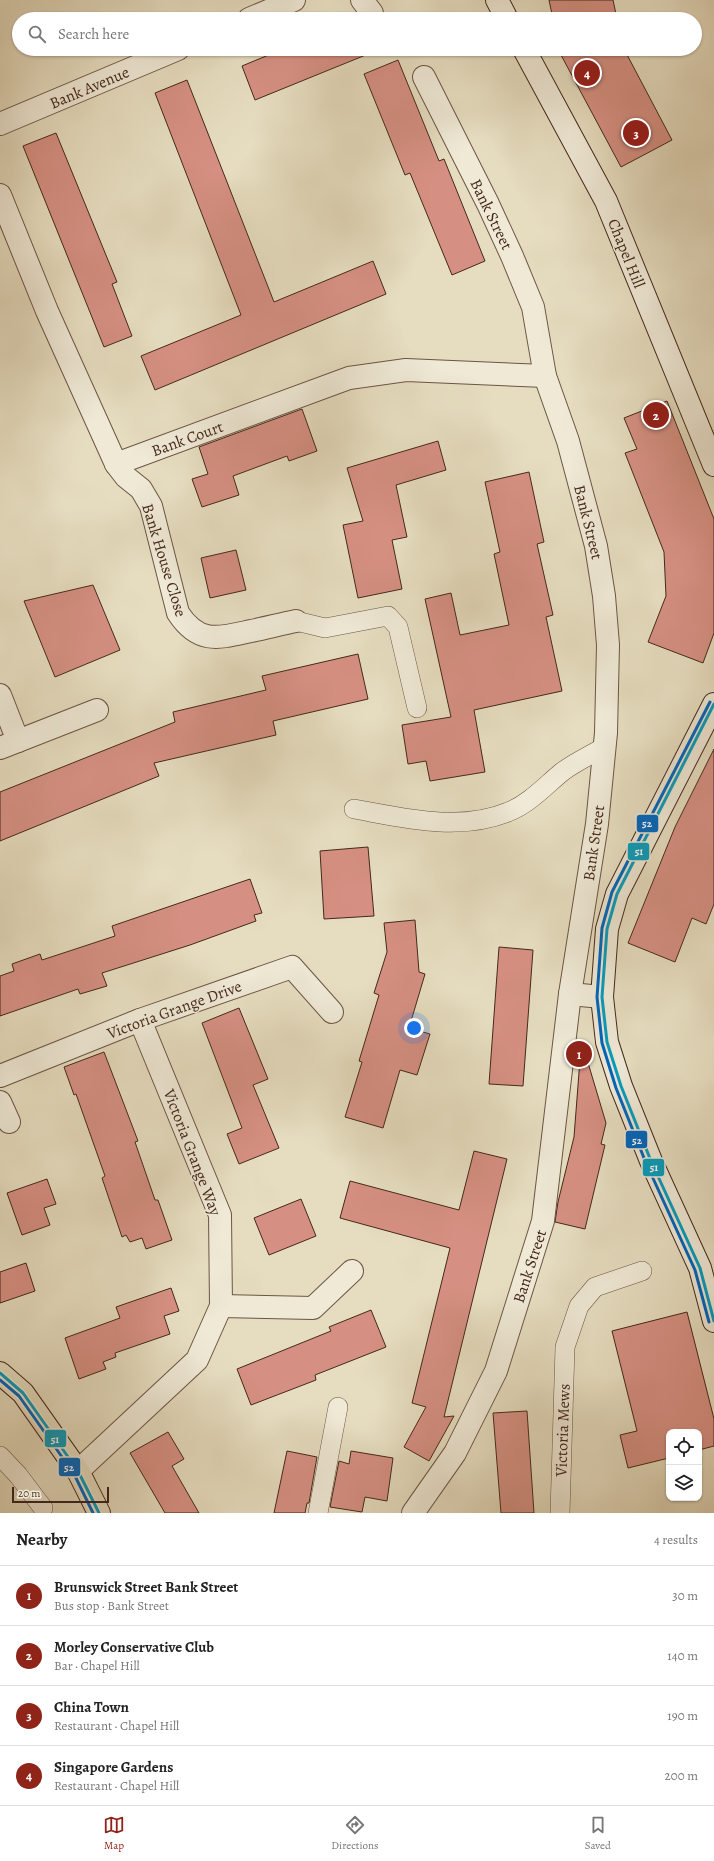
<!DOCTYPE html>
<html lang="en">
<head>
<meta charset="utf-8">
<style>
  body { margin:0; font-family:Alegreya,serif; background:#f6f6f6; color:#222 }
  .controls { position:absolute; right:12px; bottom:12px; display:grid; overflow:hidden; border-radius:8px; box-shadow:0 1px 3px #0004 }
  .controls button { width:36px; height:36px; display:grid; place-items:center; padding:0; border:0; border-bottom:1px solid #e0e0e0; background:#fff; color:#222; font:20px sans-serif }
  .scale { position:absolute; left:12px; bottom:10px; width:97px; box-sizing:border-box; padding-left:4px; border:2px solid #44281a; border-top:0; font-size:11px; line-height:14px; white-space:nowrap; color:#44281a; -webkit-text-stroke:3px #efe9d6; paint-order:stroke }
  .you { position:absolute; left:414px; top:1028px; width:14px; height:14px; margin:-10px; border:3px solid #fff; border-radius:50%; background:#1a73e8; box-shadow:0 0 0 6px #1a73e833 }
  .badge { display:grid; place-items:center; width:26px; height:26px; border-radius:50%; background:#8f2418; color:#fff; font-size:13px; font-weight:700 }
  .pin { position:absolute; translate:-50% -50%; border:2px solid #fff; box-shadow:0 1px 4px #0006 }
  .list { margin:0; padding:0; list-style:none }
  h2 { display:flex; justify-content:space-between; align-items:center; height:52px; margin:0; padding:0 16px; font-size:17px }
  h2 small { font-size:13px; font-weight:400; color:#767676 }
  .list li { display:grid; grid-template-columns:26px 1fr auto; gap:12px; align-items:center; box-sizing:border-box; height:60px; padding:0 16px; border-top:1px solid #e0e0e0 }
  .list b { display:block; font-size:15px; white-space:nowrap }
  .list p { margin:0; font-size:13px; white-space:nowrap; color:#767676 }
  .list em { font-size:13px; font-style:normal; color:#767676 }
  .icon { flex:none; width:22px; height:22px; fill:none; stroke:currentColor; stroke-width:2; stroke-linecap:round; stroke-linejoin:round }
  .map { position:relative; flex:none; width:714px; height:1513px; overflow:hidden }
  .search { position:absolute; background:#fff; box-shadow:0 1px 3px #0004; left:12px; right:12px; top:12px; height:44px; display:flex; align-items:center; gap:10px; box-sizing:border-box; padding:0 14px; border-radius:22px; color:#767676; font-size:15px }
  .sheet { height:292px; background:#fff }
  nav { display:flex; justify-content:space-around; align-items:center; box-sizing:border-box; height:56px; border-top:1px solid #e0e0e0; background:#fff; font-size:11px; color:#767676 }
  nav a { display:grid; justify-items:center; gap:2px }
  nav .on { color:#8f2418 }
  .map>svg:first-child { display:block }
</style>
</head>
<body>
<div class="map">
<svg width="714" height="1513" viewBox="0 0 714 1513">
  <rect width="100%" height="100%" fill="#e6ddc0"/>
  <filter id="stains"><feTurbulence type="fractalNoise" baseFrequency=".005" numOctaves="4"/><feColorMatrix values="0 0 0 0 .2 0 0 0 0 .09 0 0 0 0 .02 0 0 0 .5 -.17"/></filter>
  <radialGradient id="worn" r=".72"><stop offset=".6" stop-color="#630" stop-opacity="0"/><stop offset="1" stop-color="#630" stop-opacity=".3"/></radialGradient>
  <!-- building -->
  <g fill="#d69083" stroke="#44281a">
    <polygon points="549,0 613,0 617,19 553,19"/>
    <polygon points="283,49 378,49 378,50 255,100 242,66"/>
    <polygon points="560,49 624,49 672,140 621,167 561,55"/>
    <polygon points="398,60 439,161 444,159 485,261 452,275 410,173 405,175 364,74"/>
    <polygon points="187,80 274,302 373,261 386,294 155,390 141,356 241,315 155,93"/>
    <polygon points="56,133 117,282 112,284 132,336 104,347 23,146"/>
    <polygon points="667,401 714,519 714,633 703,663 648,642 666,596 664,552 625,453 637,449 624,418"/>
    <polygon points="302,409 317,451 289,461 287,456 233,476 239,495 202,507 192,479 208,474 199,447"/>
    <polygon points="438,441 446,470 396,485 407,537 392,540 402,589 358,598 343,525 363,521 347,468"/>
    <polygon points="529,472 544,542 537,544 553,615 546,617 562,691 474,710 485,772 430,781 426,761 408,764 402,725 451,717 425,599 451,593 460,635 509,625 494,554 500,552 485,482"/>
    <polygon points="236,550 246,590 210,598 201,558"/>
    <polygon points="93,585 120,650 55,677 24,601"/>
    <polygon points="358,654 368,699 273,721 276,735 154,763 159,776 0,841 0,792 175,722 173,712 266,690 262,676"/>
    <polygon points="714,749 714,904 706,924 692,918 675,962 628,943 675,827"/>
    <polygon points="368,847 374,916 324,919 320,851"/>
    <polygon points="250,879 262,913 254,915 256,921 190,945 102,973 107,986 80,994 78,989 0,1016 0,976 14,971 12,964 40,954 42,960 115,936 112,926"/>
    <polygon points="415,920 419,972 425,974 409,1028 430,1034 417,1075 400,1070 383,1128 345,1117 362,1062 359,1061 379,995 374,993 387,952 384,923"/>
    <polygon points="499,947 533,950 523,1086 489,1084"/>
    <polygon points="239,1008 268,1079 253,1085 279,1148 239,1164 227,1134 242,1128 202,1023"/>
    <polygon points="583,1046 606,1123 601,1144 605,1145 585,1229 555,1222 558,1202 574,1137 581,1047"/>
    <polygon points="104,1052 138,1141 135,1142 155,1200 158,1200 172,1240 146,1249 142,1238 130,1242 126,1235 122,1237 102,1178 105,1176 76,1094 74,1095 64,1067"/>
    <polygon points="474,1151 507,1159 444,1417 454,1416 429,1461 404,1447 426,1407 412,1403 450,1248 340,1218 350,1181 459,1210"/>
    <polygon points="47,1179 56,1204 44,1208 50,1225 22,1235 7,1193"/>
    <polygon points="301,1199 316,1236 269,1255 254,1218"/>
    <polygon points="26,1263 35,1291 0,1303 0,1272"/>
    <polygon points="171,1288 179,1311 164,1316 170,1334 115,1353 116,1357 103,1362 106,1369 79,1379 65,1338 120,1318 116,1307"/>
    <polygon points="371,1310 386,1347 315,1375 316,1380 251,1405 237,1369 331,1331 329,1327"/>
    <polygon points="687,1312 714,1419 714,1446 699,1450 699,1432 669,1432 669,1458 628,1468 620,1435 637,1431 612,1331"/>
    <polygon points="527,1411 534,1513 501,1513 493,1413"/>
    <polygon points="168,1432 184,1459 172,1466 199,1513 165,1513 130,1453"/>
    <polygon points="287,1451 317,1457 309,1503 307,1503 305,1513 274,1513"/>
    <polygon points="351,1451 393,1458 387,1501 365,1497 362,1512 330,1507 339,1461 349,1464"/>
  </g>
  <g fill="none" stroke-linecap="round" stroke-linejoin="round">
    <!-- service casing -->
    <g stroke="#6c5544" stroke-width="20">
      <g id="service">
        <polyline points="296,621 325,628 388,616 398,627 417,708"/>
        <path d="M354 809C404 818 459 832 508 812 529 804 545 786 562 772 575 762 591 755 604 747"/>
        <polyline points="0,1456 18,1475 43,1508"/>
        <polyline points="318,1513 338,1407"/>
        <polyline points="560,1513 565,1347 579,1306 595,1287 642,1271"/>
      </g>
    </g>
    <!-- minor casing -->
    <g stroke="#6c5544" stroke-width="24">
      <g id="minor">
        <polyline points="362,0 372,13"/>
        <polyline points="249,19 294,0"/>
        <polyline points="0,124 178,49"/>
        <polyline points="0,195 47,311 116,464 349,378 406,370 545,376"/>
        <path d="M116 464 126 477 141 489 151 506 178 613C199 645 219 638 251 631 266 628 281 624 296 621"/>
        <polyline points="0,695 18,741"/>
        <polyline points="0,748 97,710"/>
        <polyline points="570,994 602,997"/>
        <polyline points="0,1076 140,1020 292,967 332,1012"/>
        <polyline points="0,1102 9,1122"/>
        <polyline points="221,1306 313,1308 352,1271"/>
        <polyline points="78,1471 197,1360 221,1306 220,1215 140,1020"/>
        <polyline points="413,1513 455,1453 496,1371 543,1221 570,994 597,824 606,733 608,645 604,596 596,546 568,441 545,376 533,307 512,256 488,204 424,77"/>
      </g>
    </g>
    <!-- secondary casing -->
    <g stroke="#44281a" stroke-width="24">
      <g id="secondary">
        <polyline points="497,0 507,19"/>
        <polyline points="524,49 606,201 714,465"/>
        <polyline points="714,704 617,894 607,929 602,997 607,1042 621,1086 651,1161 700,1268 714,1321"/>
      </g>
    </g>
    <!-- primary casing -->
    <g stroke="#44281a" stroke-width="24">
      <polyline id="primary" points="0,1373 23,1393 78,1471 99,1513"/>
    </g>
    <!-- service -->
    <use href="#service" stroke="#efe9d6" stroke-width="19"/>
    <!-- minor -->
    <use href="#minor" stroke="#efe9d6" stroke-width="22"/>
    <!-- secondary -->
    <use href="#secondary" stroke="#efe9d6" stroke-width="22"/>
    <!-- primary -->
    <use href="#primary" stroke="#e6ddc0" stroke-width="22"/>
    <!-- bus-1 casing -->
    <g stroke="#efe9d6" stroke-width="6">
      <g id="bus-1">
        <polyline points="714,704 617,894 607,929 602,997 607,1042 621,1086 651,1161 700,1268 714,1321"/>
        <polyline points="0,1373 23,1393 78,1471 99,1513"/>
      </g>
    </g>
    <!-- bus-2 casing -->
    <g stroke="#efe9d6" stroke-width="6">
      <g id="bus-2">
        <polyline points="709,1322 695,1270 646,1163 616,1088 602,1043 597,997 602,928 612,892 710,702"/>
        <polyline points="0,1380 19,1396 74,1474 93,1513"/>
      </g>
    </g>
    <!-- bus-1 -->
    <use href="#bus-1" stroke="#079cbc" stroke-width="3"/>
    <!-- bus-2 -->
    <use href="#bus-2" stroke="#0065bd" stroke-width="3"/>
  </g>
  <g text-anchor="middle" stroke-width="3" stroke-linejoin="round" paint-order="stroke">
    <!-- street labels -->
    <g font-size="16" fill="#44281a" stroke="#efe9d6">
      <text transform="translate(89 87) rotate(-23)" y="6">Bank Avenue</text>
      <text transform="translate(492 214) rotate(64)" y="6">Bank Street</text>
      <text transform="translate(627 253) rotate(68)" y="6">Chapel Hill</text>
      <text transform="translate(187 438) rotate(-20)" y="6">Bank Court</text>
      <text transform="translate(589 522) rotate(76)" y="6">Bank Street</text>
      <text transform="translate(165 560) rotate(73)" y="6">Bank House Close</text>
      <text transform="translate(593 843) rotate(-82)" y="6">Bank Street</text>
      <text transform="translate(174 1009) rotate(-20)" y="6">Victoria Grange Drive</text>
      <text transform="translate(193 1152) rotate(69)" y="6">Victoria Grange Way</text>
      <text transform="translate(529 1266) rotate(-72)" y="6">Bank Street</text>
      <text transform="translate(562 1430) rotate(-88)" y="6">Victoria Mews</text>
    </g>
  </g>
  <g stroke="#efe9d6" stroke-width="1.5">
    <rect x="636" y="814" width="23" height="19" rx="4" fill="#0065bd"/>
    <rect x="627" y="842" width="23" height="19" rx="4" fill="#079cbc"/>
    <rect x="625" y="1130" width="23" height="19" rx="4" fill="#0065bd"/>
    <rect x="642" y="1158" width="23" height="19" rx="4" fill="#079cbc"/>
    <rect x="44" y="1429" width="23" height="19" rx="4" fill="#079cbc"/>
    <rect x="58" y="1457" width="23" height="20" rx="4" fill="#0065bd"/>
  </g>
  <g font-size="11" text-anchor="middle" font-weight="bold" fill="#fff">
    <text x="647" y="827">52</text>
    <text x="639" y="855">51</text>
    <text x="637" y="1144">52</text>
    <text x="654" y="1171">51</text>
    <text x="55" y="1443">51</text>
    <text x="69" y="1471">52</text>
  </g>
  <rect width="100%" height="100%" filter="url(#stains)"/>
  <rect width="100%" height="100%" fill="url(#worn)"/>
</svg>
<div class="controls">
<button><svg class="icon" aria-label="locate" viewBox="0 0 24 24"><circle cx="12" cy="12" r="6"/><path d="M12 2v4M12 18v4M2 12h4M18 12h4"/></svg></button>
<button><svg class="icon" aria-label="layers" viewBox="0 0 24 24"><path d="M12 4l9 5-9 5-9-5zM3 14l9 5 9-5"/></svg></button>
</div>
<div class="scale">20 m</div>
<div class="you"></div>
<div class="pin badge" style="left:579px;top:1054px">1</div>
<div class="pin badge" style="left:656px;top:415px">2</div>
<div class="pin badge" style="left:636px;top:133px">3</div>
<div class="pin badge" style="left:587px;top:73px">4</div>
<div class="search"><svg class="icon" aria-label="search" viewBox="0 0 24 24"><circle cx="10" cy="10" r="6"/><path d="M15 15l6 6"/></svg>Search here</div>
</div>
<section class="sheet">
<h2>Nearby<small>4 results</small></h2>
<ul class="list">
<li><span class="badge">1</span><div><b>Brunswick Street Bank Street</b><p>Bus stop · Bank Street</p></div><em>30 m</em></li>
<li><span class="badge">2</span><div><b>Morley Conservative Club</b><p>Bar · Chapel Hill</p></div><em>140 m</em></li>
<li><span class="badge">3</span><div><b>China Town</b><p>Restaurant · Chapel Hill</p></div><em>190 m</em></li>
<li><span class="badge">4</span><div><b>Singapore Gardens</b><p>Restaurant · Chapel Hill</p></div><em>200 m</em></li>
</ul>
</section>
<nav>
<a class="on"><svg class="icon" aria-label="map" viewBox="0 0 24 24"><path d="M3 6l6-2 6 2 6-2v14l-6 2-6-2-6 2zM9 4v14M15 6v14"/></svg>Map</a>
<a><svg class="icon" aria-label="directions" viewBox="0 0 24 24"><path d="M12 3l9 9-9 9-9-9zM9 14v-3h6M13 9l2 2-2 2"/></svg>Directions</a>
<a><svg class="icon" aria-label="saved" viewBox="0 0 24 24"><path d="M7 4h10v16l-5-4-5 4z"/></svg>Saved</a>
</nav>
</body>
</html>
